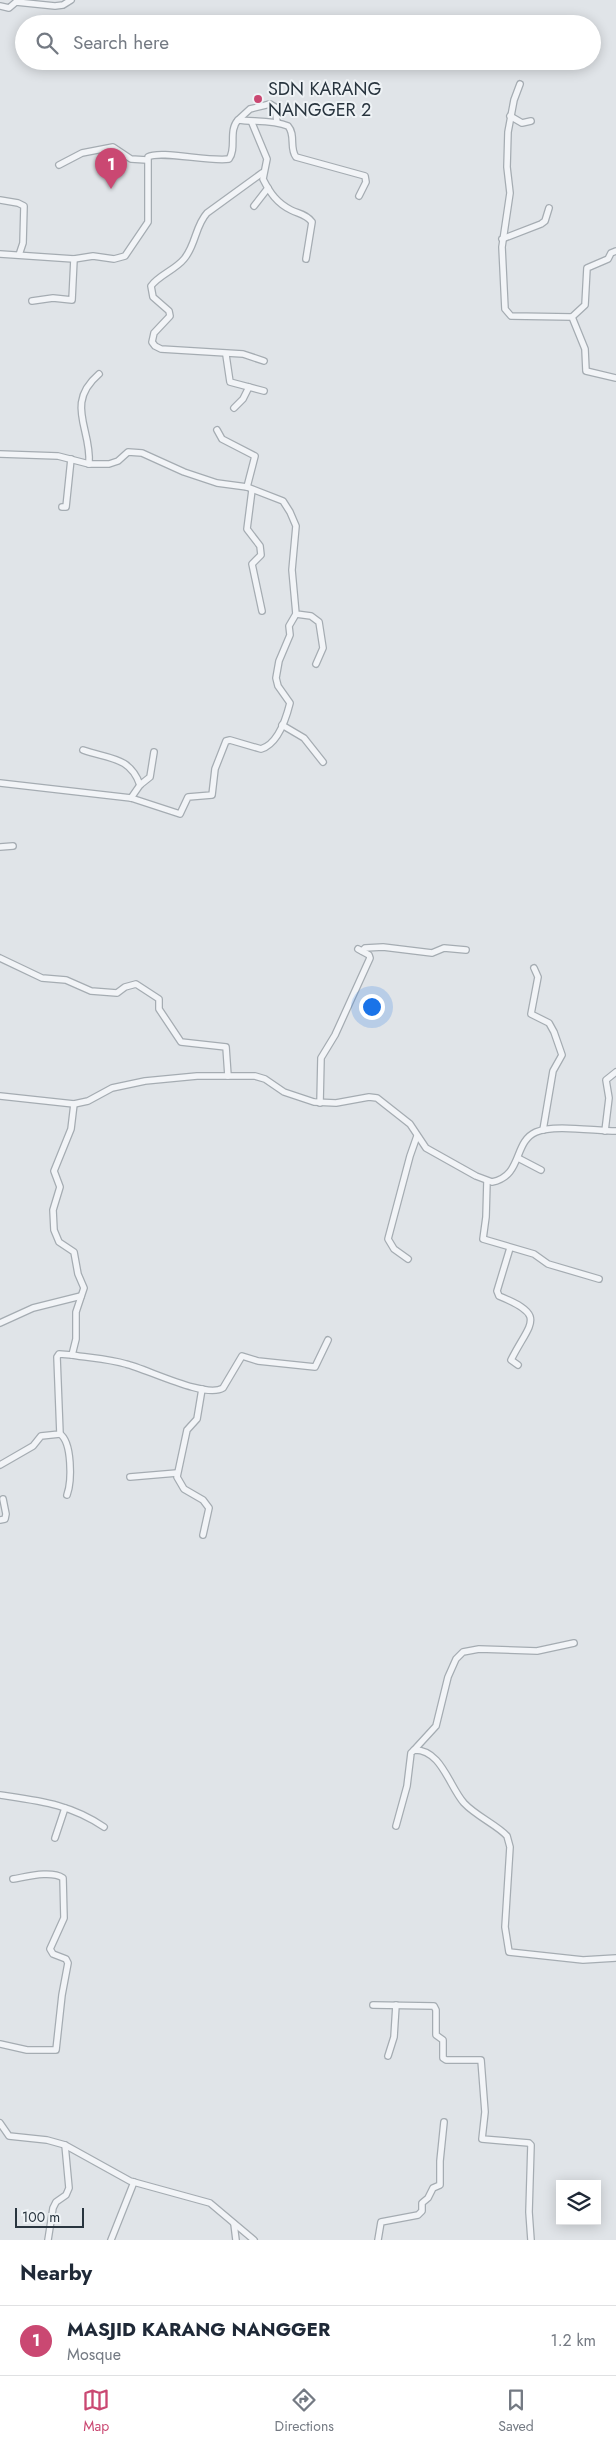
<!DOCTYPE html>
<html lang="en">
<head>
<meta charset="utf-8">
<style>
  body { margin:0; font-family:Jost,sans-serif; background:#f2f2f3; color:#1f2937 }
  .controls { position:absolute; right:15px; bottom:15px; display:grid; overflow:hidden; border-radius:0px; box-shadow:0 2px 12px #0003 }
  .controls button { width:45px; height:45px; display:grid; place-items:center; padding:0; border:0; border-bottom:1px solid #e0e1e3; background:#fff; color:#1f2937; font:25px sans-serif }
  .scale { position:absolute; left:15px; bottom:12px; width:69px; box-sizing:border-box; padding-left:5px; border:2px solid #29353f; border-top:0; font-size:14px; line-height:18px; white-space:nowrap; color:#29353f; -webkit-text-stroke:4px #eff3f6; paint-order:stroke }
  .you { position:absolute; left:371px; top:1006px; width:18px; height:18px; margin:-12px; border:4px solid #fff; border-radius:50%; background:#1a73e8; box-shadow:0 0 0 8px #1a73e833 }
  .badge { display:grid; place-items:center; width:32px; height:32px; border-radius:50%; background:#ca4872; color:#fff; font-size:16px; font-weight:700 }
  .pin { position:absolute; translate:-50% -41px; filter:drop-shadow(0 1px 2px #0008) }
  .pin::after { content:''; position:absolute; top:26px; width:18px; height:15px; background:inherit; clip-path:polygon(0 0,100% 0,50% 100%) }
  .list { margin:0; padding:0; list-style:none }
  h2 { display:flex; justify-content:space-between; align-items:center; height:65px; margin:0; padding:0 20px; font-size:21px }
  h2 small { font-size:16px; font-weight:400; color:#747a83 }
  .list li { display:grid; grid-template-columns:32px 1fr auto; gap:15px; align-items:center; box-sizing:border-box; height:70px; padding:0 20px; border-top:1px solid #e0e1e3 }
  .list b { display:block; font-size:19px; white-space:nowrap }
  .list p { margin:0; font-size:16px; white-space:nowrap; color:#747a83 }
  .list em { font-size:16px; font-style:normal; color:#747a83 }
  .icon { flex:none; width:28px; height:28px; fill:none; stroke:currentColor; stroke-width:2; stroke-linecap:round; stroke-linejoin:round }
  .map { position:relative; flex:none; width:616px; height:2240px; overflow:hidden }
  .search { position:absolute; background:#fff; box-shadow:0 2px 12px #0003; left:15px; right:15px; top:15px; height:55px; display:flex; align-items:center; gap:12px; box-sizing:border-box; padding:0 18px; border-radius:28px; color:#747a83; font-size:19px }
  .sheet { height:135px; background:#fff }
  nav { display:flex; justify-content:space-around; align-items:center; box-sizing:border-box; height:70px; border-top:1px solid #e0e1e3; background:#fff; font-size:14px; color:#747a83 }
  nav a { display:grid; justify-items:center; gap:2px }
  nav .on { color:#ca4872 }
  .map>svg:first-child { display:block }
</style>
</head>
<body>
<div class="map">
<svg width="616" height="2240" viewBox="0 0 616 2240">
  <rect width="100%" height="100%" fill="#e0e4e8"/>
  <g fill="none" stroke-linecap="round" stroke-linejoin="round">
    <!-- minor casing -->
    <g stroke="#a5acb2" stroke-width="8">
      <g id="minor">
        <polyline points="0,6 9,8 16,2 55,6 63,5 71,0"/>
        <polyline points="520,84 514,100 508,132 507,167 510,193 502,247 505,309 511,316 572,317 585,349 586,371 616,378"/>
        <polyline points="510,116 522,123 531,121"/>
        <polyline points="238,120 250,109 270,104 275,107 277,122"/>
        <path d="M252 123 267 159 263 179C270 193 277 203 291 210 299 214 306 214 312 222L306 259"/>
        <polyline points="59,165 82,153 113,147 131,159 147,160"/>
        <path d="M262 173 207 213C195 226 196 245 184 259 175 270 159 275 151 286L153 297 169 311 170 316 154 333 152 342 155 346 161 349 243 354 264 361"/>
        <polyline points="0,200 18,203 24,206 23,243 19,255"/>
        <polyline points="254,206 268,188"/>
        <polyline points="502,239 541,224 545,221 549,208"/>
        <path d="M0 254 74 259 93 256 114 259 125 256 148 222V157C160 150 209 162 229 159 237 148 228 131 238 120 254 122 273 120 288 126 296 135 289 148 296 157L365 176 366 182 359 196"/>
        <polyline points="32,301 53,298 72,300 74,259"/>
        <polyline points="572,317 585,305 587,268 608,259 611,253 616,251"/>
        <polyline points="226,355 230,382 264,391"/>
        <polyline points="234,408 243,399 249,387"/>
        <polyline points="217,430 222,439 255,456 247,487"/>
        <polyline points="0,454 58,456 89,464 109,464 118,461 128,452 142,453 184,472 217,483 247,487 283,501 290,512 296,526 292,570 296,614 311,616 319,622 323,648 316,664"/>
        <path d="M89 464C92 429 64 404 99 374"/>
        <polyline points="252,490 247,529 260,546 261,555 252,564 262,611"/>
        <polyline points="62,507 66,507 71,459"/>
        <polyline points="282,725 304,738 323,762"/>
        <path d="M83 750C108 759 130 756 140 785"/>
        <path d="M0 783 131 798 180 814 188 797 212 795 215 769 226 741 230 740 261 749C278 744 286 719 290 703L278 686 276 678 279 661 290 635 289 626 296 614"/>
        <polyline points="131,798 140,785 150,777 154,752"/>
        <polyline points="0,847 13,846"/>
        <polyline points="362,951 365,948 383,947 432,953 444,948 466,950"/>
        <polyline points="0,958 42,978 66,980 91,991 117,993 125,987 136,984 159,999 159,1009 181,1042 226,1047 228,1076"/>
        <polyline points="534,968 538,977 531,1014 549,1023 554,1032 562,1055 553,1071 543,1130"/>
        <path d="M0 1096 74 1104 88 1101 112 1088 145 1081 197 1076H255L265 1079 284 1092 314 1102 336 1103 369 1097 377 1098 410 1124 426 1148 476 1176 492 1182C523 1176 513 1142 536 1132 554 1124 595 1131 616 1131"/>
        <polyline points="320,1103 321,1058 335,1035 370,958 369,955 358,949"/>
        <polyline points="605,1131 609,1098 606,1080 616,1072"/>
        <polyline points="518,1158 541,1170"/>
        <polyline points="487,1181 486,1217 483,1239 534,1254 548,1264 599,1279"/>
        <path d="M510 1248 497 1291 499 1296C548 1316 530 1322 511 1360L518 1365"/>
        <polyline points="408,1259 394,1249 388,1239 410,1156 417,1136"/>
        <polyline points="0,1323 33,1308 81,1296"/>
        <path d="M72 1355C90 1358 109 1359 126 1364 147 1369 206 1399 223 1388L242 1356 258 1361 315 1367 328 1340"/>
        <polyline points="202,1389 197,1419 187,1430 177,1477 184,1489 203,1500 209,1508 203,1535"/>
        <path d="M60 1434C72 1442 72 1481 67 1495"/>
        <polyline points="0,1465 33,1446 41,1436 60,1434 57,1357 59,1354 72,1355 76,1339 76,1312 84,1288 78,1274 74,1252 59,1242 54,1230 53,1210 60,1187 54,1171 71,1129 74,1104"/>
        <polyline points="130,1477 177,1473"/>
        <polyline points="0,1520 5,1519 6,1514 3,1499"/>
        <polyline points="414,1750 436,1726 448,1677 456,1659 463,1652 479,1649 537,1651 574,1643"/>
        <path d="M0 1795C40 1801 70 1804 104 1827"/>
        <path d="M396 1826 407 1786 411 1753 414 1750C441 1749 449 1786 464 1803 476 1816 497 1825 507 1836L510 1847 505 1927 509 1952 583 1960 616 1958"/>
        <polyline points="55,1838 65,1808"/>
        <polyline points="373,2005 434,2006 436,2010 436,2035 443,2040 443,2058 446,2060 481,2060 485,2112 482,2139 529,2143 531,2145 529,2212 531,2240"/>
        <path d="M0 2044 27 2050H56L62 1995 68 1963 66 1959 53 1954 50 1949 64 1918 63 1878C51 1870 26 1877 13 1879"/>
        <polyline points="388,2056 394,2037 396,2005"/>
        <polyline points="0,2123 9,2136 47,2140 65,2145 130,2181 210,2203 254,2240"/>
        <polyline points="234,2224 236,2240"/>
        <polyline points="48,2240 53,2208 56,2202 66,2195 69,2188 65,2145"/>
        <polyline points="111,2240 134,2182"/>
        <polyline points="378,2240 381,2222 418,2215 422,2211 422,2203 428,2198 433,2188 440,2185 440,2161 444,2122"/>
      </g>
    </g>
    <!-- minor -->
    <use href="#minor" stroke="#f2f4f7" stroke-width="5.5"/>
  </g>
  <!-- markers -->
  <circle fill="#ca4872" stroke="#eff3f6" stroke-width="2" cx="258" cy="99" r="5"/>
  <g text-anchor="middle" stroke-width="4" stroke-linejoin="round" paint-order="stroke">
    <!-- poi labels -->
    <g font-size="18" fill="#29353f" stroke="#eff3f6" text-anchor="start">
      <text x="268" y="95">SDN KARANG<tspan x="268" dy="21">NANGGER 2</tspan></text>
    </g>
  </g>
</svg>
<div class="controls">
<button><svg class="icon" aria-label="layers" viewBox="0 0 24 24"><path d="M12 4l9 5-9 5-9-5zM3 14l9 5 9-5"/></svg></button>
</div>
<div class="scale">100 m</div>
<div class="you"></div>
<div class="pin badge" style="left:111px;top:189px">1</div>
<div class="search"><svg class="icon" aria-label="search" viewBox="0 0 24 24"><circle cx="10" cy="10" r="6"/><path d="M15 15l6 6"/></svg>Search here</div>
</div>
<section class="sheet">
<h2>Nearby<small></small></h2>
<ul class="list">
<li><span class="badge">1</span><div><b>MASJID KARANG NANGGER</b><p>Mosque</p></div><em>1.2 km</em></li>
</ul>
</section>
<nav>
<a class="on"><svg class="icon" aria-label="map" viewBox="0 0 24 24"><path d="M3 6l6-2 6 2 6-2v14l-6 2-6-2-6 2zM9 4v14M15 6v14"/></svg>Map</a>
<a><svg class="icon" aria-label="directions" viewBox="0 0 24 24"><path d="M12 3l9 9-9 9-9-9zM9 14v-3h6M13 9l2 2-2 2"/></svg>Directions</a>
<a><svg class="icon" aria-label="saved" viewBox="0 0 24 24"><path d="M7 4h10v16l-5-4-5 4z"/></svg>Saved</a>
</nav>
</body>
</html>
